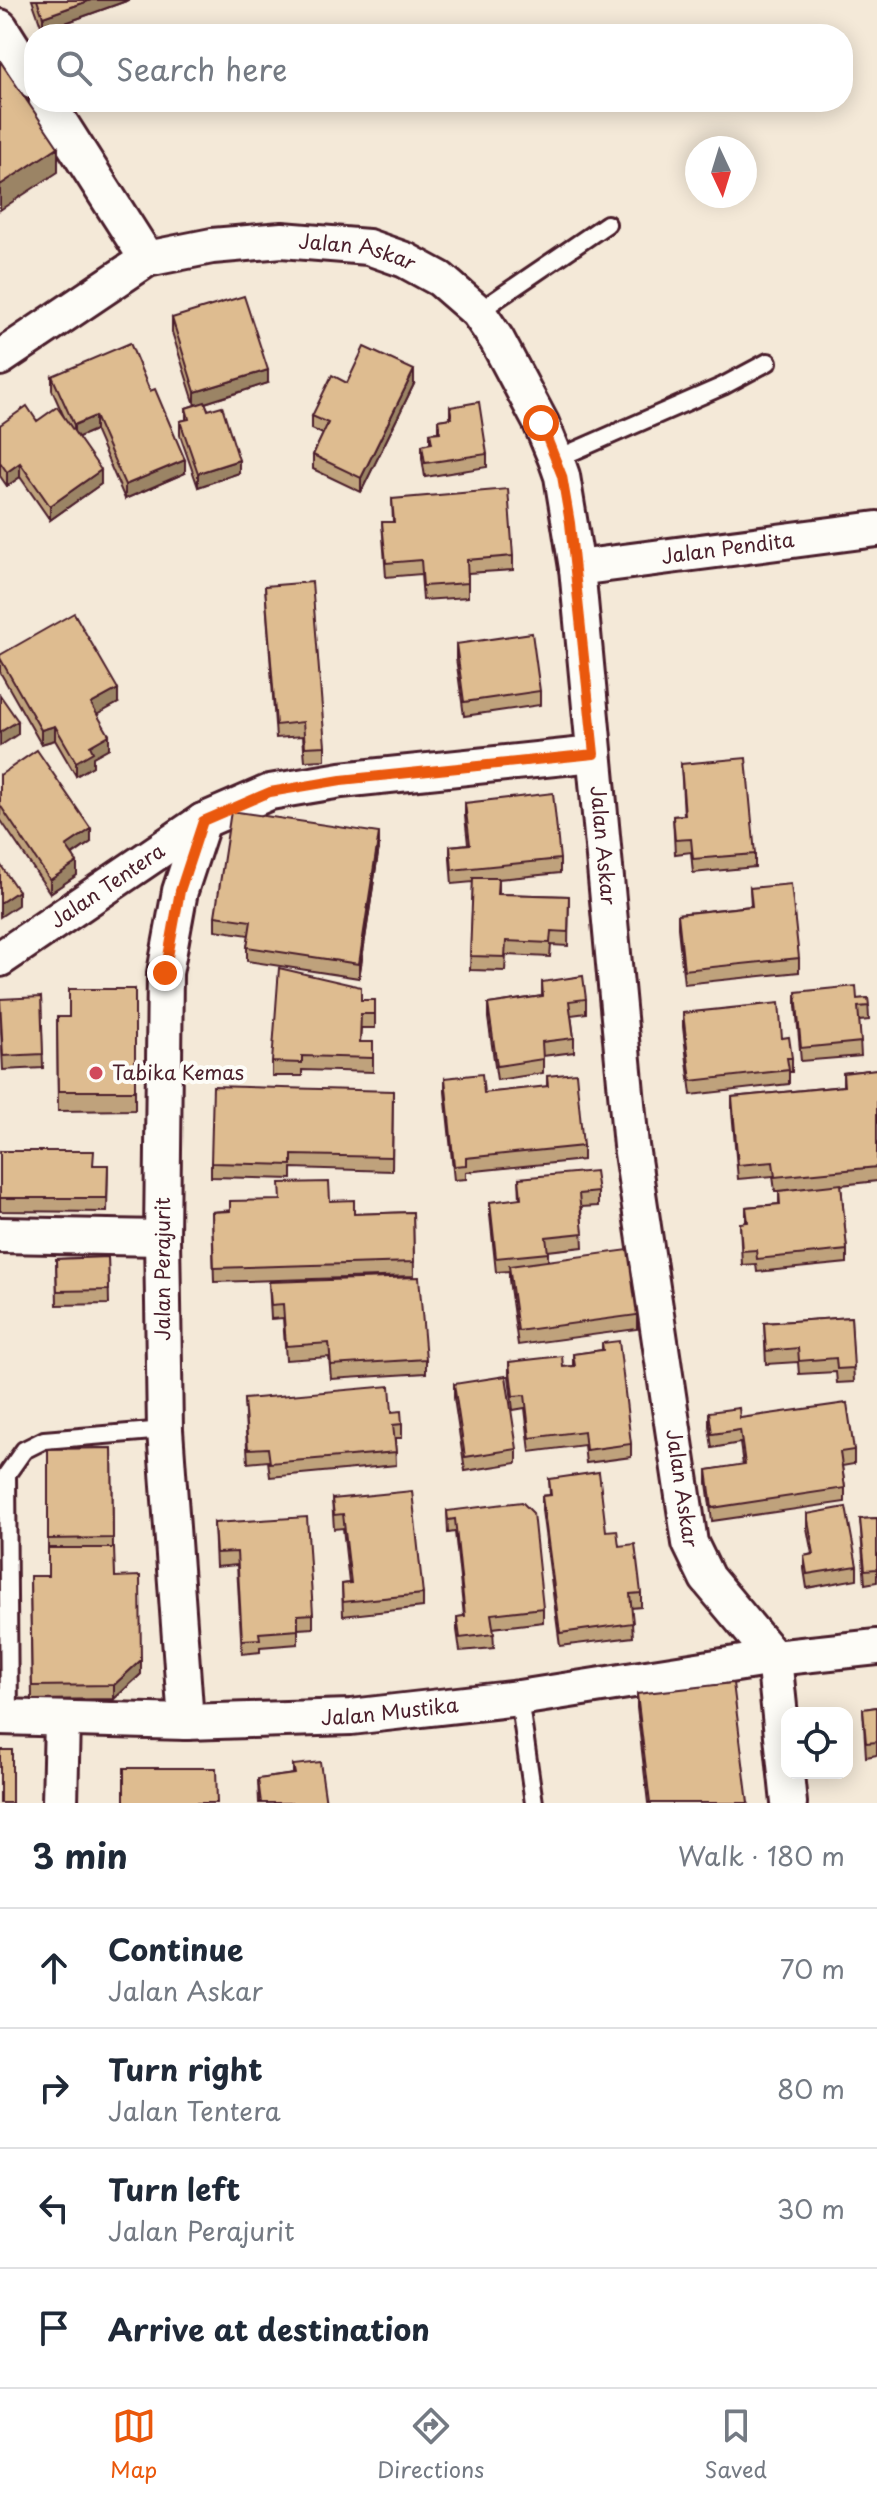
<!DOCTYPE html>
<html lang="en">
<head>
<meta charset="utf-8">
<style>
  body { margin:0; font-family:"Playpen Sans",sans-serif; background:#f2f2f3; color:#1f2937 }
  .controls { position:absolute; right:24px; bottom:24px; display:grid; overflow:hidden; border-radius:16px; box-shadow:0 4px 20px #0003 }
  .controls button { width:72px; height:72px; display:grid; place-items:center; padding:0; border:0; border-bottom:2px solid #e0e1e3; background:#fff; color:#1f2937; font:40px sans-serif }
  .compass { position:absolute; left:685px; top:136px; width:72px; height:72px; border-radius:50%; background:#fff; box-shadow:0 4px 20px #0003; rotate:176deg }
  .stop { position:absolute; width:24px; height:24px; margin:-18px; border:6px solid #ea580c; border-radius:50%; background:#fff }
  .stop.end { background:#ea580c; border-color:#fff; box-shadow:0 2px 8px #0008 }
  .list { margin:0; padding:0; list-style:none }
  h2 { display:flex; justify-content:space-between; align-items:center; height:104px; margin:0; padding:0 32px; font-size:34px }
  h2 small { font-size:26px; font-weight:400; color:#747a83 }
  .list li { display:grid; grid-template-columns:52px 1fr auto; gap:24px; align-items:center; box-sizing:border-box; height:120px; padding:0 32px; border-top:2px solid #e0e1e3 }
  .list b { display:block; font-size:30px; white-space:nowrap }
  .list p { margin:0; font-size:26px; white-space:nowrap; color:#747a83 }
  .list em { font-size:26px; font-style:normal; color:#747a83 }
  .icon { flex:none; width:44px; height:44px; fill:none; stroke:currentColor; stroke-width:2; stroke-linecap:round; stroke-linejoin:round }
  .map { position:relative; flex:none; width:877px; height:1803px; overflow:hidden }
  .search { position:absolute; background:#fff; box-shadow:0 4px 20px #0003; left:24px; right:24px; top:24px; height:88px; display:flex; align-items:center; gap:20px; box-sizing:border-box; padding:0 28px; border-radius:32px; color:#747a83; font-size:30px }
  .sheet { height:584px; background:#fff }
  nav { display:flex; justify-content:space-around; align-items:center; box-sizing:border-box; height:112px; border-top:2px solid #e0e1e3; background:#fff; font-size:22px; color:#747a83 }
  nav a { display:grid; justify-items:center; gap:4px }
  nav .on { color:#ea580c }
  .map>svg:first-child { display:block }
</style>
</head>
<body>
<div class="map">
<svg width="877" height="1803" viewBox="0 0 877 1803">
  <rect width="100%" height="100%" fill="#f4e9d8"/>
  <filter id="ink" filterUnits="userSpaceOnUse"><feTurbulence type="fractalNoise" baseFrequency=".0125" numOctaves="2"/><feDisplacementMap in="SourceGraphic" scale="16" xChannelSelector="R" yChannelSelector="G"/><feConvolveMatrix kernelMatrix="1 2 1 2 8 2 1 2 1" color-interpolation-filters="sRGB"/></filter>
  <g filter="url(#ink)">
    <g fill="none" stroke-linecap="round" stroke-linejoin="round">
      <!-- lane casing -->
      <g stroke="#4a1f2b" stroke-width="22">
        <g id="lane">
          <polyline points="478,312 607,224"/>
          <polyline points="556,459 723,386 768,362"/>
          <polyline points="519,1698 534,1803"/>
          <polyline points="9,1717 7,1474 24,1450 44,1440 165,1430"/>
        </g>
      </g>
      <!-- street casing -->
      <g stroke="#4a1f2b" stroke-width="40">
        <g id="street">
          <polyline points="0,27 34,81"/>
          <polyline points="47,102 147,259"/>
          <path id="s1" d="M0 358 147 259 212 246 282 240 368 247 405 260 440 279 478 312 497 340 541 423 556 459 562 476 577 568 631 1146 690 1543 707 1578 774 1658 789 1803"/>
          <path id="s2" d="M577 568 877 529"/>
          <path id="s3" d="M0 959 203 821 270 792 341 780 594 754"/>
          <polyline points="0,1235 162,1238"/>
          <path id="s4" d="M0 1717 186 1722 351 1717 519 1698 774 1658 877 1647"/>
          <polyline points="186,1722 165,1430 162,1238 165,973 180,891 203,821"/>
          <polyline points="60,1803 62,1720"/>
        </g>
      </g>
      <!-- lane -->
      <use href="#lane" stroke="#fdfcf7" stroke-width="16"/>
      <!-- street -->
      <use href="#street" stroke="#fdfcf7" stroke-width="34"/>
    </g>
    <!-- wall -->
    <g fill="#bfa27c" stroke="#4a1f2b" stroke-width="2">
      <polygon points="32,0 129,0 43,31"/>
      <polygon points="172,318 268,383 205,403 239,473 198,487 180,435 180,421 186,420 186,408 195,405 172,332"/>
      <polygon points="52,376 185,473 125,499 95,430 78,437 101,484 50,520 20,477 7,486 0,476 0,425 64,417 52,390"/>
      <polygon points="347,383 414,384 361,492 313,469 313,455 323,434 312,429 312,416"/>
      <polygon points="450,407 487,454 487,467 425,477 422,458 422,445 430,443 430,433 438,432 438,420 450,418"/>
      <polygon points="392,499 513,556 513,570 468,573 468,597 423,600 421,574 386,577 382,522 393,522"/>
      <polygon points="265,586 325,746 325,760 305,761 303,736 276,738"/>
      <polygon points="456,644 540,691 540,705 464,716 456,658"/>
      <polygon points="0,655 118,703 97,714 109,748 93,757 93,766 76,776 55,740 41,744 0,672"/>
      <polygon points="681,764 755,854 755,867 693,873 691,852 675,854 673,816 684,815"/>
      <polygon points="0,775 91,842 73,855 77,875 50,893 0,819"/>
      <polygon points="465,803 560,859 560,873 498,879 498,894 569,896 568,946 551,945 550,957 506,955 505,971 470,970 473,882 452,884 450,859 450,846 468,844 465,816"/>
      <polygon points="379,847 359,978 247,961 247,947 249,935 215,930 215,916"/>
      <polygon points="750,888 799,958 799,972 684,984 678,928 678,914 751,906"/>
      <polygon points="542,982 586,999 586,1013 571,1015 574,1038 574,1052 543,1056 543,1073 497,1080 488,1018 488,1004 542,996"/>
      <polygon points="135,989 135,1110 58,1111 57,1017 69,1017"/>
      <polygon points="796,992 857,999 868,998 869,1020 859,1021 861,1056 801,1061 796,1006"/>
      <polygon points="41,997 43,1068 3,1070 0,1012"/>
      <polygon points="361,1000 375,1000 375,1028 361,1028 360,1042 373,1042 373,1072 302,1070 302,1076 272,1076 272,1062"/>
      <polygon points="683,1013 782,1038 792,1058 792,1072 789,1072 789,1084 691,1095 683,1027"/>
      <polygon points="877,1069 877,1181 841,1185 847,1250 847,1263 757,1272 756,1264 742,1265 740,1223 746,1223 746,1207 779,1204 779,1191 775,1191 773,1176 738,1179 732,1111 732,1097 843,1086 843,1073"/>
      <polygon points="547,1076 583,1146 583,1160 466,1172 466,1179 454,1180 445,1092 445,1078 484,1093 547,1087"/>
      <polygon points="393,1091 392,1171 292,1168 292,1179 211,1177 211,1163"/>
      <polygon points="0,1151 94,1165 108,1165 107,1212 0,1211"/>
      <polygon points="519,1178 598,1192 598,1206 581,1207 583,1247 548,1251 548,1261 637,1315 637,1329 518,1345 509,1280 509,1271 496,1272 490,1215 490,1202 520,1199"/>
      <polygon points="330,1201 354,1214 413,1212 414,1276 214,1282 212,1212"/>
      <polygon points="108,1257 109,1304 57,1305 56,1259"/>
      <polygon points="269,1282 426,1359 426,1373 331,1379 329,1357 286,1360 283,1318 271,1319"/>
      <polygon points="851,1317 854,1382 837,1383 836,1372 799,1374 798,1362 766,1364 764,1323"/>
      <polygon points="602,1343 631,1444 631,1457 586,1463 584,1445 530,1452 525,1408 513,1410 509,1376 509,1362 563,1367 573,1366 573,1354 602,1350"/>
      <polygon points="454,1384 517,1449 517,1463 465,1471 454,1398"/>
      <polygon points="244,1399 392,1412 402,1424 402,1438 395,1438 396,1465 270,1477 268,1461 248,1463"/>
      <polygon points="709,1412 740,1418 854,1450 854,1464 842,1466 845,1488 845,1502 712,1521 707,1483 707,1470 743,1465 740,1443 712,1448 709,1426"/>
      <polygon points="112,1448 113,1548 115,1577 141,1674 114,1699 32,1700 30,1576 48,1576 48,1449"/>
      <polygon points="549,1479 606,1531 619,1546 641,1593 641,1607 631,1608 633,1637 560,1646 542,1510 542,1496 550,1495"/>
      <polygon points="332,1499 423,1594 423,1607 343,1616 342,1584 349,1583 343,1528 334,1529"/>
      <polygon points="447,1511 543,1608 543,1622 493,1628 494,1648 460,1651 457,1630 457,1617 464,1616 455,1532 448,1533"/>
      <polygon points="807,1514 857,1566 857,1579 807,1588 804,1569 804,1556 812,1554 807,1528"/>
      <polygon points="877,1518 877,1582 865,1584 860,1519"/>
      <polygon points="214,1523 313,1614 313,1628 298,1629 298,1644 260,1647 260,1652 242,1654 237,1565 216,1567"/>
      <polygon points="637,1694 748,1803 648,1803 637,1708"/>
      <polygon points="877,1707 877,1755 866,1757 863,1709"/>
      <polygon points="293,1765 326,1803 259,1803 258,1779 293,1774"/>
    </g>
    <!-- shaded-wall -->
    <g fill="#9b8465" stroke="#4a1f2b" stroke-width="2">
      <polygon points="91,0 129,0 43,31 43,17"/>
      <polygon points="58,147 58,172 0,210 0,185"/>
      <polygon points="268,370 268,383 195,406 195,392"/>
      <polygon points="414,370 414,384 361,492 361,478"/>
      <polygon points="95,416 95,430 74,439 74,425"/>
      <polygon points="185,460 185,473 125,499 125,485"/>
      <polygon points="239,460 239,473 198,487 198,473"/>
      <polygon points="20,463 20,477 7,486 7,472"/>
      <polygon points="101,470 101,484 50,520 50,506"/>
      <polygon points="118,689 118,703 91,718 91,704"/>
      <polygon points="18,721 18,734 0,746 0,732"/>
      <polygon points="55,726 55,740 41,744 41,730"/>
      <polygon points="109,735 109,748 93,757 93,766 76,776 76,762 90,746"/>
      <polygon points="91,829 91,842 66,859 66,846"/>
      <polygon points="379,833 379,847 359,978 359,964"/>
      <polygon points="77,862 77,875 50,893 50,880"/>
      <polygon points="18,891 18,905 0,917 0,903"/>
      <polygon points="141,1660 141,1674 114,1699 114,1685"/>
    </g>
    <!-- building -->
    <g fill="#debc90" stroke="#4a1f2b" stroke-width="2">
      <polygon points="37,0 91,0 43,17"/>
      <polygon points="0,61 58,147 0,185"/>
      <polygon points="244,296 268,370 195,392 172,318"/>
      <polygon points="130,343 150,391 155,389 185,460 125,485 95,416 74,425 52,376"/>
      <polygon points="364,347 414,370 361,478 313,455 328,423 312,416 332,375 347,383"/>
      <polygon points="205,402 208,410 222,406 239,460 198,473 180,421 189,419 186,408"/>
      <polygon points="479,402 487,454 425,463 422,445 432,443 430,433 440,432 438,420 452,418 450,407"/>
      <polygon points="27,406 37,421 57,407 101,470 50,506 20,463 7,472 0,462 0,425"/>
      <polygon points="508,489 513,556 467,560 468,583 423,586 421,560 386,563 382,522 394,522 392,499"/>
      <polygon points="312,582 325,746 305,747 303,722 276,725 265,586"/>
      <polygon points="74,613 118,689 91,704 109,735 90,746 93,752 76,762 55,726 41,730 0,658 0,655"/>
      <polygon points="532,633 540,691 464,702 456,644"/>
      <polygon points="0,695 18,721 0,732"/>
      <polygon points="37,750 91,829 66,846 77,862 50,880 0,805 0,775"/>
      <polygon points="746,758 755,854 693,859 691,839 675,840 673,816 685,815 681,764"/>
      <polygon points="553,793 560,859 452,870 450,846 470,844 465,803"/>
      <polygon points="231,811 379,833 359,964 247,947 251,921 215,916"/>
      <polygon points="0,864 18,891 0,903"/>
      <polygon points="473,878 498,878 497,894 569,896 568,932 551,931 550,943 506,941 505,957 470,956"/>
      <polygon points="791,884 799,958 684,970 678,914 752,906 750,888"/>
      <polygon points="279,968 361,987 361,1000 375,1000 375,1014 361,1014 360,1042 373,1042 373,1058 302,1056 302,1063 272,1062"/>
      <polygon points="583,976 586,999 569,1001 574,1038 542,1042 543,1059 497,1066 488,1004 543,996 542,982"/>
      <polygon points="856,986 857,999 868,998 869,1006 858,1007 861,1042 801,1048 796,992"/>
      <polygon points="69,989 135,989 135,1091 58,1091 57,1017 69,1017"/>
      <polygon points="41,997 43,1054 3,1056 0,999"/>
      <polygon points="779,1003 782,1038 789,1037 792,1058 787,1058 789,1070 691,1081 683,1013"/>
      <polygon points="877,1069 877,1167 775,1177 773,1162 738,1165 732,1097 844,1086 843,1073"/>
      <polygon points="576,1073 583,1146 466,1158 466,1165 454,1166 445,1078 482,1074 484,1093 548,1086 547,1076"/>
      <polygon points="213,1086 393,1091 392,1157 292,1155 292,1165 211,1163"/>
      <polygon points="0,1151 94,1151 93,1165 108,1165 107,1198 0,1198"/>
      <polygon points="595,1171 598,1192 579,1194 583,1233 546,1237 548,1253 496,1258 490,1202 521,1198 519,1178"/>
      <polygon points="329,1182 330,1201 354,1200 354,1214 413,1212 414,1262 214,1268 212,1212 230,1211 230,1201 281,1200 280,1183"/>
      <polygon points="841,1184 847,1250 757,1259 756,1250 742,1251 740,1223 748,1222 746,1207 780,1204 779,1191"/>
      <polygon points="628,1250 637,1315 518,1331 509,1266"/>
      <polygon points="108,1257 109,1290 57,1291 56,1259"/>
      <polygon points="419,1277 426,1359 331,1365 329,1343 286,1346 283,1304 271,1305 269,1282"/>
      <polygon points="851,1317 854,1368 837,1369 836,1358 799,1361 798,1348 766,1351 764,1323"/>
      <polygon points="619,1341 631,1444 586,1450 584,1431 530,1438 525,1395 513,1396 509,1362 562,1356 563,1367 575,1366 573,1354 603,1350 602,1343"/>
      <polygon points="506,1376 517,1449 465,1457 454,1384"/>
      <polygon points="390,1386 392,1412 401,1411 402,1424 393,1425 396,1452 270,1463 268,1448 248,1449 244,1399"/>
      <polygon points="847,1403 854,1450 840,1452 845,1488 712,1508 707,1470 745,1464 740,1430 712,1434 709,1412 739,1408 740,1418"/>
      <polygon points="112,1448 113,1538 48,1539 48,1449"/>
      <polygon points="599,1472 606,1531 617,1530 619,1546 635,1544 641,1593 630,1594 633,1623 560,1633 542,1496 551,1495 549,1479"/>
      <polygon points="412,1491 423,1594 343,1602 342,1584 351,1583 343,1514 334,1515 332,1499"/>
      <polygon points="522,1502 533,1513 543,1608 491,1614 494,1634 460,1638 457,1617 465,1616 455,1519 448,1520 447,1511"/>
      <polygon points="846,1507 857,1566 807,1574 804,1556 814,1554 807,1514"/>
      <polygon points="307,1517 313,1614 298,1615 298,1630 259,1633 260,1639 242,1640 237,1552 216,1553 214,1523"/>
      <polygon points="877,1518 877,1569 865,1570 860,1519"/>
      <polygon points="48,1548 114,1548 115,1577 140,1576 141,1660 114,1685 32,1686 30,1576 48,1576"/>
      <polygon points="733,1683 748,1803 650,1803 637,1694"/>
      <polygon points="877,1707 877,1742 866,1743 863,1709"/>
      <rect x="0" y="1750" width="12" height="53"/>
      <polygon points="320,1762 326,1803 261,1803 258,1779 295,1774 293,1765"/>
      <polygon points="124,1768 216,1768 217,1803 124,1803"/>
    </g>
  </g>
  <g fill="none" stroke-linecap="round" stroke-linejoin="round" filter="url(#ink)">
    <!-- route -->
    <polyline stroke="#ea580c" stroke-width="10" points="165,973 180,891 203,821 270,792 341,780 594,754 570,523 562,476 541,423"/>
  </g>
  <!-- markers -->
  <circle fill="#d1495b" stroke="#fdfcf7" stroke-width="3" cx="96" cy="1073" r="8"/>
  <g text-anchor="middle" stroke-width="8" stroke-linejoin="round" paint-order="stroke">
    <!-- street labels -->
    <g font-size="20" fill="#4a1f2b" stroke="#fdfcf7">
      <text dy="7" stroke="none"><textPath href="#s1" startOffset="390">Jalan Askar</textPath></text>
      <text dy="7" stroke="none"><textPath href="#s2" startOffset="152">Jalan Pendita</textPath></text>
      <text dy="7" stroke="none"><textPath href="#s1" startOffset="1086">Jalan Askar</textPath></text>
      <text dy="7" stroke="none"><textPath href="#s3" startOffset="130">Jalan Tentera</textPath></text>
      <text transform="translate(163 1269) rotate(-90)" y="7">Jalan Perajurit</text>
      <text dy="7" stroke="none"><textPath href="#s1" startOffset="1734">Jalan Askar</textPath></text>
      <text dy="7" stroke="none"><textPath href="#s4" startOffset="390">Jalan Mustika</textPath></text>
    </g>
    <!-- poi labels -->
    <g font-size="20" fill="#4a1f2b" stroke="#fdfcf7" text-anchor="start">
      <text x="112" y="1080">Tabika Kemas</text>
    </g>
  </g>
</svg>
<div class="controls">
<button><svg class="icon" aria-label="locate" viewBox="0 0 24 24"><circle cx="12" cy="12" r="6"/><path d="M12 2v4M12 18v4M2 12h4M18 12h4"/></svg></button>
</div>
<svg class="compass" viewBox="-18 -18 36 36"><path d="M0-13l5 13h-10z" fill="#e53935"/><path d="M0 13l5-13h-10z" fill="#747a83"/></svg>
<div class="stop" style="left:541px;top:423px"></div>
<div class="stop end" style="left:165px;top:973px"></div>
<div class="search"><svg class="icon" aria-label="search" viewBox="0 0 24 24"><circle cx="10" cy="10" r="6"/><path d="M15 15l6 6"/></svg>Search here</div>
</div>
<section class="sheet">
<h2>3 min<small>Walk · 180 m</small></h2>
<ul class="list">
<li><svg class="icon" aria-label="ahead" viewBox="0 0 24 24"><path d="M12 20V5M6 11l6-6 6 6"/></svg><div><b>Continue</b><p>Jalan Askar</p></div><em>70 m</em></li>
<li><svg class="icon" aria-label="right" viewBox="0 0 24 24"><path d="M7 20v-9h11M14 6l5 5-5 5"/></svg><div><b>Turn right</b><p>Jalan Tentera</p></div><em>80 m</em></li>
<li><svg class="icon" aria-label="left" viewBox="0 0 24 24"><path d="M17 20v-9H6M10 6l-5 5 5 5"/></svg><div><b>Turn left</b><p>Jalan Perajurit</p></div><em>30 m</em></li>
<li><svg class="icon" aria-label="arrive" viewBox="0 0 24 24"><path d="M6 21V4h12l-3 4 3 4H6"/></svg><div><b>Arrive at destination</b></div></li>
</ul>
</section>
<nav>
<a class="on"><svg class="icon" aria-label="map" viewBox="0 0 24 24"><path d="M3 6l6-2 6 2 6-2v14l-6 2-6-2-6 2zM9 4v14M15 6v14"/></svg>Map</a>
<a><svg class="icon" aria-label="directions" viewBox="0 0 24 24"><path d="M12 3l9 9-9 9-9-9zM9 14v-3h6M13 9l2 2-2 2"/></svg>Directions</a>
<a><svg class="icon" aria-label="saved" viewBox="0 0 24 24"><path d="M7 4h10v16l-5-4-5 4z"/></svg>Saved</a>
</nav>
</body>
</html>
